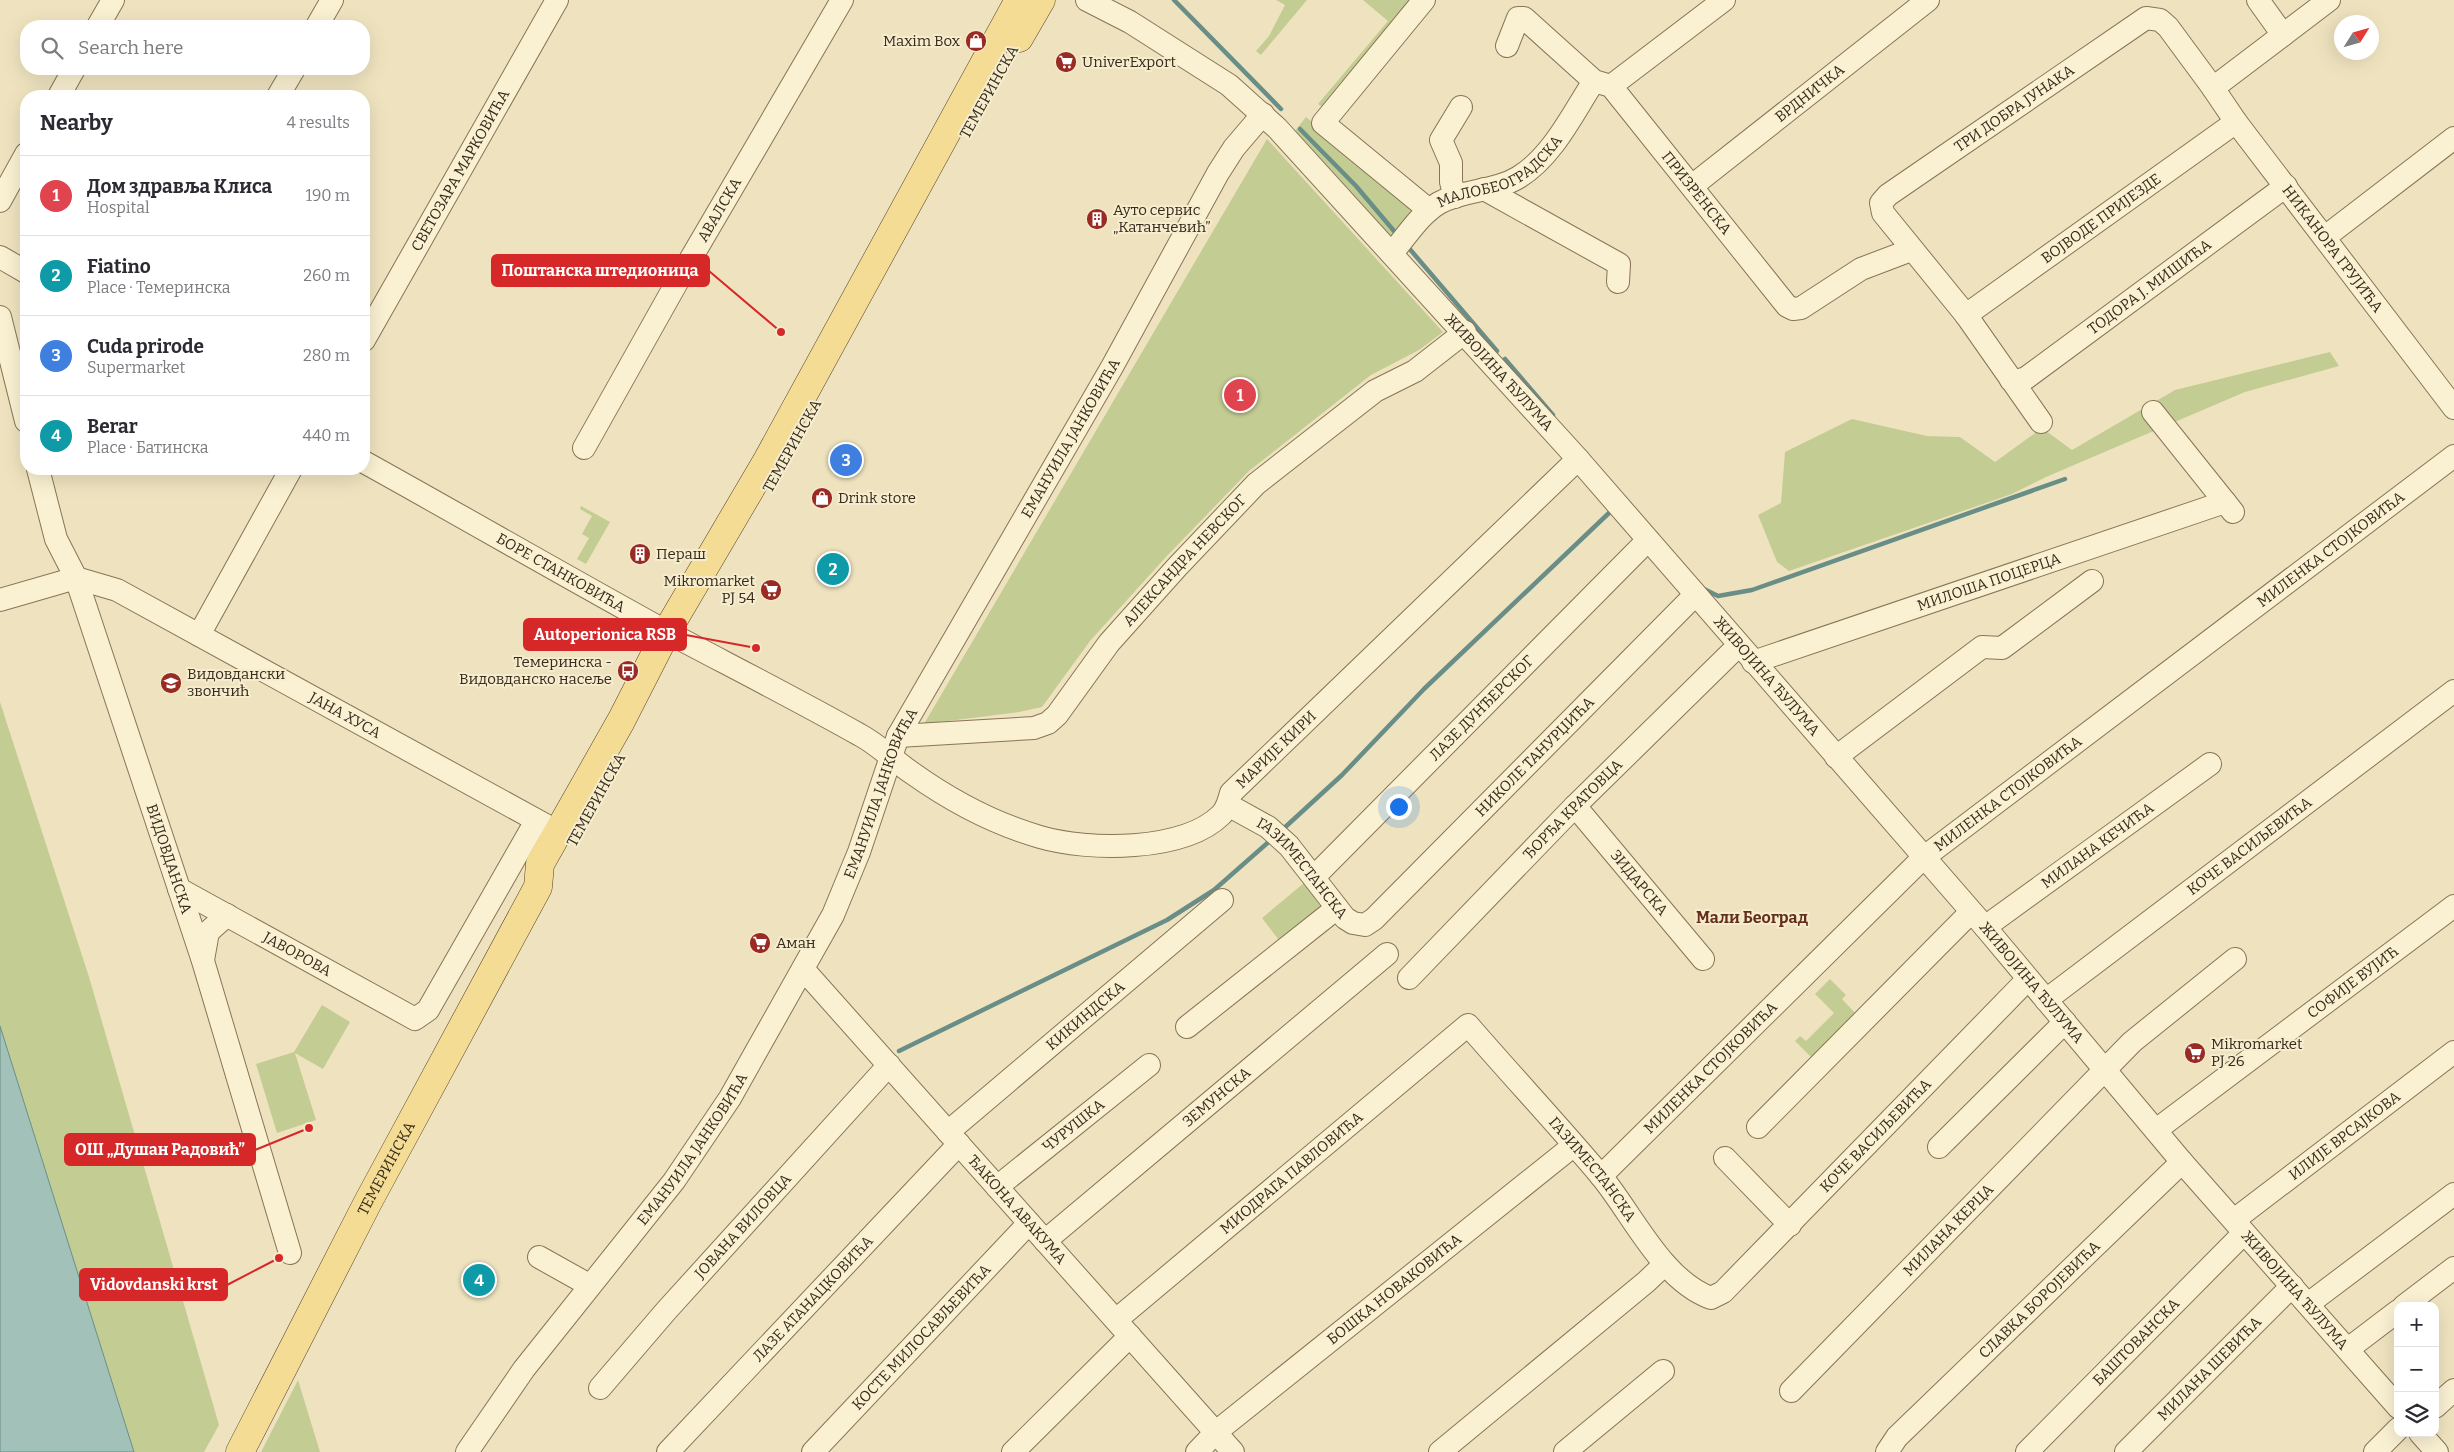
<!DOCTYPE html>
<html lang="en">
<head>
<meta charset="utf-8">
<style>
  body { margin:0; font-family:Bitter,serif; background:#f2f2f3; color:#2b2b33 }
  .controls { position:absolute; right:15px; bottom:15px; display:grid; overflow:hidden; border-radius:10px; box-shadow:0 5px 20px #0002 }
  .controls button { width:45px; height:45px; display:grid; place-items:center; padding:0; border:0; border-bottom:1px solid #e1e1e2; background:#fff; color:#2b2b33; font:25px sans-serif }
  .compass { position:absolute; left:2334px; top:15px; width:45px; height:45px; border-radius:50%; background:#fff; box-shadow:0 5px 20px #0002; rotate:53deg }
  .you { position:absolute; left:1398px; top:806px; width:18px; height:18px; margin:-12px; border:4px solid #fff; border-radius:50%; background:#1a73e8; box-shadow:0 0 0 8px #1a73e833 }
  .badge { display:grid; place-items:center; width:32px; height:32px; border-radius:50%; background:#992b25; color:#fff; font-size:16px; font-weight:700 }
  .pin { position:absolute; translate:-50% -50%; border:2px solid #fff; box-shadow:0 1px 5px #0006 }
  .list { margin:0; padding:0; list-style:none }
  h2 { display:flex; justify-content:space-between; align-items:center; height:65px; margin:0; padding:0 20px; font-size:21px }
  h2 small { font-size:16px; font-weight:400; color:#7c7c81 }
  .list li { display:grid; grid-template-columns:32px 1fr auto; gap:15px; align-items:center; box-sizing:border-box; height:80px; padding:0 20px; border-top:1px solid #e1e1e2 }
  .list b { display:block; font-size:19px; white-space:nowrap }
  .list p { margin:0; font-size:16px; white-space:nowrap; color:#7c7c81 }
  .list em { font-size:16px; font-style:normal; color:#7c7c81 }
  .icon { flex:none; width:28px; height:28px; fill:none; stroke:currentColor; stroke-width:2; stroke-linecap:round; stroke-linejoin:round }
  .map { position:relative; flex:none; width:2454px; height:1452px; overflow:hidden }
  .search { position:absolute; background:#fff; box-shadow:0 5px 20px #0002; left:20px; top:20px; width:350px; height:55px; display:flex; align-items:center; gap:12px; box-sizing:border-box; padding:0 18px; border-radius:20px; color:#7c7c81; font-size:19px }
  .panel { position:absolute; background:#fff; box-shadow:0 5px 20px #0002; left:20px; top:90px; width:350px; height:385px; border-radius:20px }
  .map>svg:first-child { display:block }
</style>
</head>
<body>
<div class="map">
<svg width="2454" height="1452" viewBox="0 0 2454 1452">
  <rect width="100%" height="100%" fill="#efe3bf"/>
  <!-- green -->
  <g fill="#c3cd93">
    <polygon points="1276,0 1307,0 1261,55 1256,51 1269,36 1285,5"/>
    <polygon points="1363,0 1415,0 1324,108 1318,104 1388,21"/>
    <polygon points="1306,117 1412,207 1414,211 1394,242 1294,132"/>
    <polygon points="1267,139 1443,332 1419,350 1371,375 1249,471 1165,558 1090,641 1042,707 1019,712 924,724"/>
    <polygon points="2330,352 2339,366 2245,392 2046,477 2012,494 1789,571 1777,562 1758,515 1781,503 1785,452 1852,419 1927,436 1960,437 1995,462 2042,428 2072,450 2175,390"/>
    <polygon points="581,506 610,522 586,564 577,559 589,538 582,534 592,516 580,509"/>
    <polygon points="0,702 89,977 219,1425 204,1452 134,1452 0,1026"/>
    <polygon points="1304,883 1323,910 1282,944 1262,918"/>
    <polygon points="1830,979 1846,995 1842,999 1857,1015 1812,1058 1795,1041 1800,1036 1806,1041 1834,1013 1815,994"/>
    <polygon points="322,1005 350,1022 323,1069 295,1053 316,1120 277,1133 256,1064 294,1052"/>
    <polygon points="298,1380 320,1452 261,1452"/>
  </g>
  <!-- water -->
  <polygon fill="#a2c1b9" stroke="#698e87" points="0,1026 134,1452 0,1452"/>
  <g fill="none" stroke-linecap="round" stroke-linejoin="round">
    <!-- stream -->
    <g stroke="#698e87" stroke-width="4.5">
      <polyline points="1174,0 1281,109"/>
      <polyline points="1300,129 1356,186 1394,231"/>
      <polyline points="1408,247 1497,351"/>
      <polyline points="1505,359 1553,415"/>
      <polyline points="1704,589 1718,596 1752,590 2065,479"/>
      <polyline points="1282,830 1342,775 1424,689 1610,512"/>
      <polyline points="899,1051 1167,920 1214,890 1272,839"/>
    </g>
    <!-- minor casing -->
    <g stroke="#887457" stroke-width="24">
      <g id="minor">
        <path id="s1" d="M1087 0 1130 22 1229 85 1277 128 1578 459 1985 927 2182 1162 2398 1407"/>
        <polyline points="1424,0 1323,123 1429,210"/>
        <polyline points="2258,0 2283,35"/>
        <path id="s2" d="M2329 0 2213 88 2236 122 2454 408"/>
        <polyline points="98,26 113,0"/>
        <polyline points="317,26 332,0"/>
        <path id="s3" d="M1507 46 1518 18H1524L1594 81 1611 86 1787 306 1793 309 1801 308 1861 269 1911 250"/>
        <polyline points="1611,86 1724,0"/>
        <polyline points="59,96 74,69"/>
        <polyline points="278,96 294,69"/>
        <path id="s4" d="M1692 186 1928 0"/>
        <polyline points="1484,189 1619,264 1618,282"/>
        <polyline points="1455,197 1451,182 1451,163 1441,140 1461,107"/>
        <polyline points="0,201 26,154"/>
        <polyline points="2325,237 2454,138"/>
        <path id="s5" d="M1392 253C1406 237 1420 214 1439 203 1464 189 1495 192 1519 177 1553 156 1573 113 1594 81"/>
        <polyline points="0,257 26,272"/>
        <path id="s6" d="M1966 315 2236 122"/>
        <polyline points="0,317 26,421"/>
        <path id="s7" d="M364 340 557 0"/>
        <path id="s8" d="M2011 380 2016 381 2026 378 2286 186"/>
        <polyline points="2153,412 2233,512"/>
        <path id="s9" d="M2041 422 1966 315 1883 213 1881 203 1888 195 2146 18 2160 20 2168 27 2213 88"/>
        <path id="s10" d="M584 448 676 284 842 0"/>
        <path id="s11" d="M364 462C465 518 565 576 667 632 731 666 796 699 860 735 879 745 894 761 912 773 950 800 995 824 1040 837 1088 851 1183 852 1221 815 1227 809 1229 801 1231 793L1578 459"/>
        <path id="s12" d="M38 469 56 539 76 578 203 961 290 1253"/>
        <path id="s13" d="M0 600 76 578 117 590 558 832"/>
        <polyline points="199,635 291,469"/>
        <path id="s14" d="M1753 662 2225 502"/>
        <path id="s15" d="M898 736 1034 728 1048 723 1057 715 1109 643 1177 567 1256 484 1375 391 1415 371 1465 332"/>
        <polyline points="1836,757 1982,647 2002,648 2092,581"/>
        <path id="s16" d="M1228 805 1268 827 1289 846 1345 918 1353 923 1365 925 1374 919 1695 595"/>
        <path id="s17" d="M1575 806 1703 959"/>
        <path id="s18" d="M1314 877 1648 540"/>
        <path id="s19" d="M179 889 415 1019 428 1010 536 821"/>
        <path id="s20" d="M1985 927 2210 764"/>
        <polyline points="203,960 208,932 227,915"/>
        <path id="s21" d="M803 969 1233 1452"/>
        <path id="s22" d="M1409 978 1575 806 1739 645"/>
        <path id="s23" d="M2046 1000 2454 691"/>
        <polyline points="1187,1027 1337,908"/>
        <polyline points="1758,1127 1971,912"/>
        <path id="s24" d="M2156 1130 2454 906"/>
        <path id="s25" d="M948 1132 1222 900"/>
        <polyline points="1939,1147 2065,1022"/>
        <polyline points="1725,1158 1790,1225"/>
        <path id="s26" d="M1601 1176 1923 858 2454 456"/>
        <path id="s27" d="M997 1187 1149 1065"/>
        <path id="s28" d="M2234 1220 2454 1052"/>
        <path id="s29" d="M1045 1241 1387 954"/>
        <polyline points="539,1257 589,1285"/>
        <polyline points="2308,1304 2454,1194"/>
        <polyline points="2404,1306 2454,1268"/>
        <path id="s30" d="M1116 1320 1468 1025C1512 1076 1558 1125 1601 1176 1633 1215 1662 1280 1711 1298L1723 1292 2028 979"/>
        <polyline points="2348,1349 2398,1311"/>
        <path id="s31" d="M600 1388 666 1311 889 1065"/>
        <path id="s32" d="M1791 1391 2132 1042 2235 959"/>
        <polyline points="2435,1407 2454,1390"/>
        <polyline points="2420,1433 2437,1452"/>
        <path id="s33" d="M467 1452 524 1369 674 1181 730 1098 833 915 859 852 898 736 1112 367 1218 173 1234 148 1263 114"/>
        <path id="s34" d="M668 1452 959 1144"/>
        <path id="s35" d="M813 1452 1029 1223"/>
        <polyline points="1013,1452 1130,1336"/>
        <path id="s36" d="M1197 1452 1216 1432 1573 1146"/>
        <polyline points="1440,1452 1646,1282 1665,1264"/>
        <polyline points="1565,1452 1663,1371"/>
        <path id="s37" d="M1887 1452 1897 1437 2182 1162"/>
        <path id="s38" d="M2027 1452 2244 1233"/>
        <path id="s39" d="M2126 1452 2292 1286"/>
        <polyline points="2375,1452 2398,1429"/>
      </g>
    </g>
    <!-- major casing -->
    <g stroke="#55412c" stroke-width="29">
      <g id="major">
        <polyline points="1019,38 1041,0"/>
        <path id="s40" d="M240 1452 368 1202 538 887 540 864 621 721 667 631 768 459 1019 0"/>
      </g>
    </g>
    <!-- minor -->
    <use href="#minor" stroke="#faf0d2" stroke-width="22"/>
    <!-- major -->
    <use href="#major" stroke="#f4dc95" stroke-width="28"/>
  </g>
  <!-- icons -->
  <defs>
    <g id="shop-disc" transform="scale(1.125)"><circle r="9.5" fill="#992b25" stroke="#f6edcf"/><path d="M-5-2.5h2.3a2.7 3.5 0 0 1 5.4 0H5L5.5 6h-11ZM-1.5-2.5h3a1.5 2.3 0 0 0-3 0Z" fill="#fff"/></g>
    <g id="supermarket-disc" transform="scale(1.125)"><circle r="9.5" fill="#992b25" stroke="#f6edcf"/><path d="M-6-5.5h2.5l.6 2H6L4.5 2H-2.5L-4.4-4H-6ZM-1.5 3.2a1.3 1.3 0 1 0 .1 0ZM3 3.2a1.3 1.3 0 1 0 .1 0Z" fill="#fff"/></g>
    <g id="building-disc" transform="scale(1.125)"><circle r="9.5" fill="#992b25" stroke="#f6edcf"/><path d="M-4-6H4V6H1V3H-1V6H-4ZM-2.5-4.3h1.7v1.8h-1.7ZM.8-4.3h1.7v1.8H.8ZM-2.5-1h1.7V.8h-1.7ZM.8-1h1.7V.8H.8Z" fill="#fff"/></g>
    <g id="bus-disc" transform="scale(1.125)"><circle r="9.5" fill="#992b25" stroke="#f6edcf"/><path d="M-5-6H5V4H4V6H2V4H-2V6H-4V4H-5ZM-3.5-4V0h7V-4ZM-3.5 1.2v1.5H-2V1.2ZM2 1.2v1.5H3.5V1.2Z" fill="#fff"/></g>
    <g id="school-disc" transform="scale(1.125)"><circle r="9.5" fill="#992b25" stroke="#f6edcf"/><path d="M0-5L7-2L0 1L-7-2ZM-4 1L0 2.5L4 1V4Q0 6-4 4Z" fill="#fff"/></g>
  </defs>
  <g fill-rule="evenodd">
    <use href="#shop-disc" x="976" y="41"/>
    <use href="#supermarket-disc" x="1066" y="62"/>
    <use href="#building-disc" x="1097" y="219"/>
    <use href="#shop-disc" x="822" y="498"/>
    <use href="#building-disc" x="640" y="554"/>
    <use href="#supermarket-disc" x="771" y="590"/>
    <use href="#bus-disc" x="628" y="671"/>
    <use href="#school-disc" x="171" y="683"/>
    <use href="#supermarket-disc" x="760" y="943"/>
    <use href="#supermarket-disc" x="2195" y="1053"/>
  </g>
  <g text-anchor="middle" stroke-width="4" stroke-linejoin="round" paint-order="stroke">
    <!-- poi labels -->
    <g font-size="15" fill="#372b1c" stroke="#f6edcf" text-anchor="start">
      <text x="960" y="46" text-anchor="end">Maxim Box</text>
      <text x="1082" y="67">UniverExport</text>
      <text x="1113" y="215">Ауто сервис<tspan x="1113" dy="17">„Катанчевић”</tspan></text>
      <text x="838" y="503">Drink store</text>
      <text x="656" y="559">Пераш</text>
      <text x="755" y="586" text-anchor="end">Mikromarket<tspan x="755" dy="17">PJ 54</tspan></text>
      <text x="612" y="667" text-anchor="end">Темеринска -<tspan x="612" dy="17">Видовданско насеље</tspan></text>
      <text x="187" y="679">Видовдански<tspan x="187" dy="17">звончић</tspan></text>
      <text x="776" y="948">Аман</text>
      <text x="2211" y="1049">Mikromarket<tspan x="2211" dy="17">PJ 26</tspan></text>
    </g>
    <!-- street labels -->
    <g font-size="15" fill="#372b1c" stroke="#f6edcf">
      <text transform="translate(989 92) rotate(-61)" y="5">ТЕМЕРИНСКА</text>
      <text dy="5" stroke="none"><textPath href="#s4" startOffset="150">ВРДНИЧКА</textPath></text>
      <text dy="5" stroke="none"><textPath href="#s9" startOffset="436">ТРИ ДОБРА ЈУНАКА</textPath></text>
      <text dy="5" stroke="none"><textPath href="#s5" startOffset="139">МАЛОБЕОГРАДСКА</textPath></text>
      <text dy="5" stroke="none"><textPath href="#s7" startOffset="195">СВЕТОЗАРА МАРКОВИЋА</textPath></text>
      <text dy="5" stroke="none"><textPath href="#s3" startOffset="285">ПРИЗРЕНСКА</textPath></text>
      <text dy="5" stroke="none"><textPath href="#s10" startOffset="274">АВАЛСКА</textPath></text>
      <text dy="5" stroke="none"><textPath href="#s6" startOffset="166">ВОЈВОДЕ ПРИЈЕЗДЕ</textPath></text>
      <text dy="5" stroke="none"><textPath href="#s2" startOffset="346">НИКАНОРА ГРУЈИЋА</textPath></text>
      <text dy="5" stroke="none"><textPath href="#s8" startOffset="169">ТОДОРА Ј. МИШИЋА</textPath></text>
      <text dy="5" stroke="none"><textPath href="#s1" startOffset="560">ЖИВОЈИНА ЋУЛУМА</textPath></text>
      <text dy="5" stroke="none"><textPath href="#s33" startOffset="1186">ЕМАНУИЛА ЈАНКОВИЋА</textPath></text>
      <text transform="translate(792 446) rotate(-61)" y="5">ТЕМЕРИНСКА</text>
      <text dy="5" stroke="none"><textPath href="#s26" startOffset="964">МИЛЕНКА СТОЈКОВИЋА</textPath></text>
      <text dy="5" stroke="none"><textPath href="#s15" startOffset="364">АЛЕКСАНДРА НЕВСКОГ</textPath></text>
      <text dy="5" stroke="none"><textPath href="#s11" startOffset="226">БОРЕ СТАНКОВИЋА</textPath></text>
      <text dy="5" stroke="none"><textPath href="#s14" startOffset="249">МИЛОША ПОЦЕРЦА</textPath></text>
      <text dy="5" stroke="none"><textPath href="#s1" startOffset="965">ЖИВОЈИНА ЋУЛУМА</textPath></text>
      <text dy="5" stroke="none"><textPath href="#s18" startOffset="238">ЛАЗЕ ДУНЂЕРСКОГ</textPath></text>
      <text dy="5" stroke="none"><textPath href="#s13" startOffset="382">ЈАНА ХУСА</textPath></text>
      <text dy="5" stroke="none"><textPath href="#s11" startOffset="1050">МАРИЈЕ КИРИ</textPath></text>
      <text dy="5" stroke="none"><textPath href="#s16" startOffset="426">НИКОЛЕ ТАНУРЏИЋА</textPath></text>
      <text dy="5" stroke="none"><textPath href="#s33" startOffset="782">ЕМАНУИЛА ЈАНКОВИЋА</textPath></text>
      <text dy="5" stroke="none"><textPath href="#s26" startOffset="559">МИЛЕНКА СТОЈКОВИЋА</textPath></text>
      <text transform="translate(596 800) rotate(-61)" y="5">ТЕМЕРИНСКА</text>
      <text dy="5" stroke="none"><textPath href="#s22" startOffset="235">ЂОРЂА КРАТОВЦА</textPath></text>
      <text dy="5" stroke="none"><textPath href="#s20" startOffset="139">МИЛАНА КЕЧИЋА</textPath></text>
      <text dy="5" stroke="none"><textPath href="#s23" startOffset="255">КОЧЕ ВАСИЉЕВИЋА</textPath></text>
      <text dy="5" stroke="none"><textPath href="#s12" startOffset="412">ВИДОВДАНСКА</textPath></text>
      <text dy="5" stroke="none"><textPath href="#s16" startOffset="99">ГАЗИМЕСТАНСКА</textPath></text>
      <text dy="5" stroke="none"><textPath href="#s17" startOffset="100">ЗИДАРСКА</textPath></text>
      <text dy="5" stroke="none"><textPath href="#s19" startOffset="135">ЈАВОРОВА</textPath></text>
      <text dy="5" stroke="none"><textPath href="#s24" startOffset="246">СОФИЈЕ ВУЈИЋ</textPath></text>
      <text dy="5" stroke="none"><textPath href="#s1" startOffset="1370">ЖИВОЈИНА ЋУЛУМА</textPath></text>
      <text dy="5" stroke="none"><textPath href="#s25" startOffset="180">КИКИНДСКА</textPath></text>
      <text dy="5" stroke="none"><textPath href="#s26" startOffset="154">МИЛЕНКА СТОЈКОВИЋА</textPath></text>
      <text dy="5" stroke="none"><textPath href="#s29" startOffset="224">ЗЕМУНСКА</textPath></text>
      <text dy="5" stroke="none"><textPath href="#s27" startOffset="98">ЧУРУШКА</textPath></text>
      <text dy="5" stroke="none"><textPath href="#s30" startOffset="1059">КОЧЕ ВАСИЉЕВИЋА</textPath></text>
      <text dy="5" stroke="none"><textPath href="#s28" startOffset="139">ИЛИЈЕ ВРСАЈКОВА</textPath></text>
      <text dy="5" stroke="none"><textPath href="#s33" startOffset="378">ЕМАНУИЛА ЈАНКОВИЋА</textPath></text>
      <text dy="5" stroke="none"><textPath href="#s40" startOffset="319">ТЕМЕРИНСКА</textPath></text>
      <text dy="5" stroke="none"><textPath href="#s30" startOffset="650">ГАЗИМЕСТАНСКА</textPath></text>
      <text dy="5" stroke="none"><textPath href="#s30" startOffset="229">МИОДРАГА ПАВЛОВИЋА</textPath></text>
      <text dy="5" stroke="none"><textPath href="#s21" startOffset="322">ЂАКОНА АВАКУМА</textPath></text>
      <text dy="5" stroke="none"><textPath href="#s31" startOffset="216">ЈОВАНА ВИЛОВЦА</textPath></text>
      <text dy="5" stroke="none"><textPath href="#s32" startOffset="225">МИЛАНА КЕРЦА</textPath></text>
      <text dy="5" stroke="none"><textPath href="#s36" startOffset="256">БОШКА НОВАКОВИЋА</textPath></text>
      <text dy="5" stroke="none"><textPath href="#s1" startOffset="1775">ЖИВОЈИНА ЋУЛУМА</textPath></text>
      <text dy="5" stroke="none"><textPath href="#s34" startOffset="211">ЛАЗЕ АТАНАЦКОВИЋА</textPath></text>
      <text dy="5" stroke="none"><textPath href="#s37" startOffset="216">СЛАВКА БОРОЈЕВИЋА</textPath></text>
      <text dy="5" stroke="none"><textPath href="#s35" startOffset="158">КОСТЕ МИЛОСАВЉЕВИЋА</textPath></text>
      <text dy="5" stroke="none"><textPath href="#s38" startOffset="155">БАШТОВАНСКА</textPath></text>
      <text dy="5" stroke="none"><textPath href="#s39" startOffset="118">МИЛАНА ШЕВИЋА</textPath></text>
    </g>
    <!-- neighbourhood labels -->
    <g font-size="16" font-weight="bold" fill="#652e1a" stroke="#f6edcf">
      <text x="1752" y="923">Мали Београд</text>
    </g>
  </g>
  <!-- callouts -->
  <path fill="none" stroke="#d62828" stroke-width="2" d="M781 332L709 271M756 648L686 635M309 1128L255 1150M279 1258L227 1285"/>
  <g fill="#d62828" stroke="#f6edcf" stroke-width="2">
    <circle cx="781" cy="332" r="5"/>
    <circle cx="756" cy="648" r="5"/>
    <circle cx="309" cy="1128" r="5"/>
    <circle cx="279" cy="1258" r="5"/>
  </g>
  <g fill="#d62828" stroke="#d62828" stroke-width="2">
    <rect x="492" y="255" width="217" height="31" rx="5"/>
    <rect x="524" y="619" width="162" height="31" rx="5"/>
    <rect x="65" y="1134" width="190" height="31" rx="5"/>
    <rect x="80" y="1269" width="147" height="31" rx="5"/>
  </g>
  <g font-size="16" text-anchor="middle" font-weight="bold" fill="#fff">
    <text x="600" y="276">Поштанска штедионица</text>
    <text x="605" y="640">Autoperionica RSB</text>
    <text x="160" y="1155">ОШ „Душан Радовић”</text>
    <text x="154" y="1290">Vidovdanski krst</text>
  </g>
</svg>
<div class="controls">
<button>+</button>
<button>−</button>
<button><svg class="icon" aria-label="layers" viewBox="0 0 24 24"><path d="M12 4l9 5-9 5-9-5zM3 14l9 5 9-5"/></svg></button>
</div>
<svg class="compass" viewBox="-18 -18 36 36"><path d="M0-13l5 13h-10z" fill="#e53935"/><path d="M0 13l5-13h-10z" fill="#7c7c81"/></svg>
<div class="you"></div>
<div class="pin badge" style="left:1240px;top:395px;background:#e0444e">1</div>
<div class="pin badge" style="left:833px;top:569px;background:#0f9aa8">2</div>
<div class="pin badge" style="left:846px;top:460px;background:#3f7fe0">3</div>
<div class="pin badge" style="left:479px;top:1280px;background:#0f9aa8">4</div>
<div class="search"><svg class="icon" aria-label="search" viewBox="0 0 24 24"><circle cx="10" cy="10" r="6"/><path d="M15 15l6 6"/></svg>Search here</div>
<section class="panel">
<h2>Nearby<small>4 results</small></h2>
<ul class="list">
<li><span class="badge" style="background:#e0444e">1</span><div><b>Дом здравља Клиса</b><p>Hospital</p></div><em>190 m</em></li>
<li><span class="badge" style="background:#0f9aa8">2</span><div><b>Fiatino</b><p>Place · Темеринска</p></div><em>260 m</em></li>
<li><span class="badge" style="background:#3f7fe0">3</span><div><b>Cuda prirode</b><p>Supermarket</p></div><em>280 m</em></li>
<li><span class="badge" style="background:#0f9aa8">4</span><div><b>Berar</b><p>Place · Батинска</p></div><em>440 m</em></li>
</ul>
</section>
</div>
</body>
</html>
